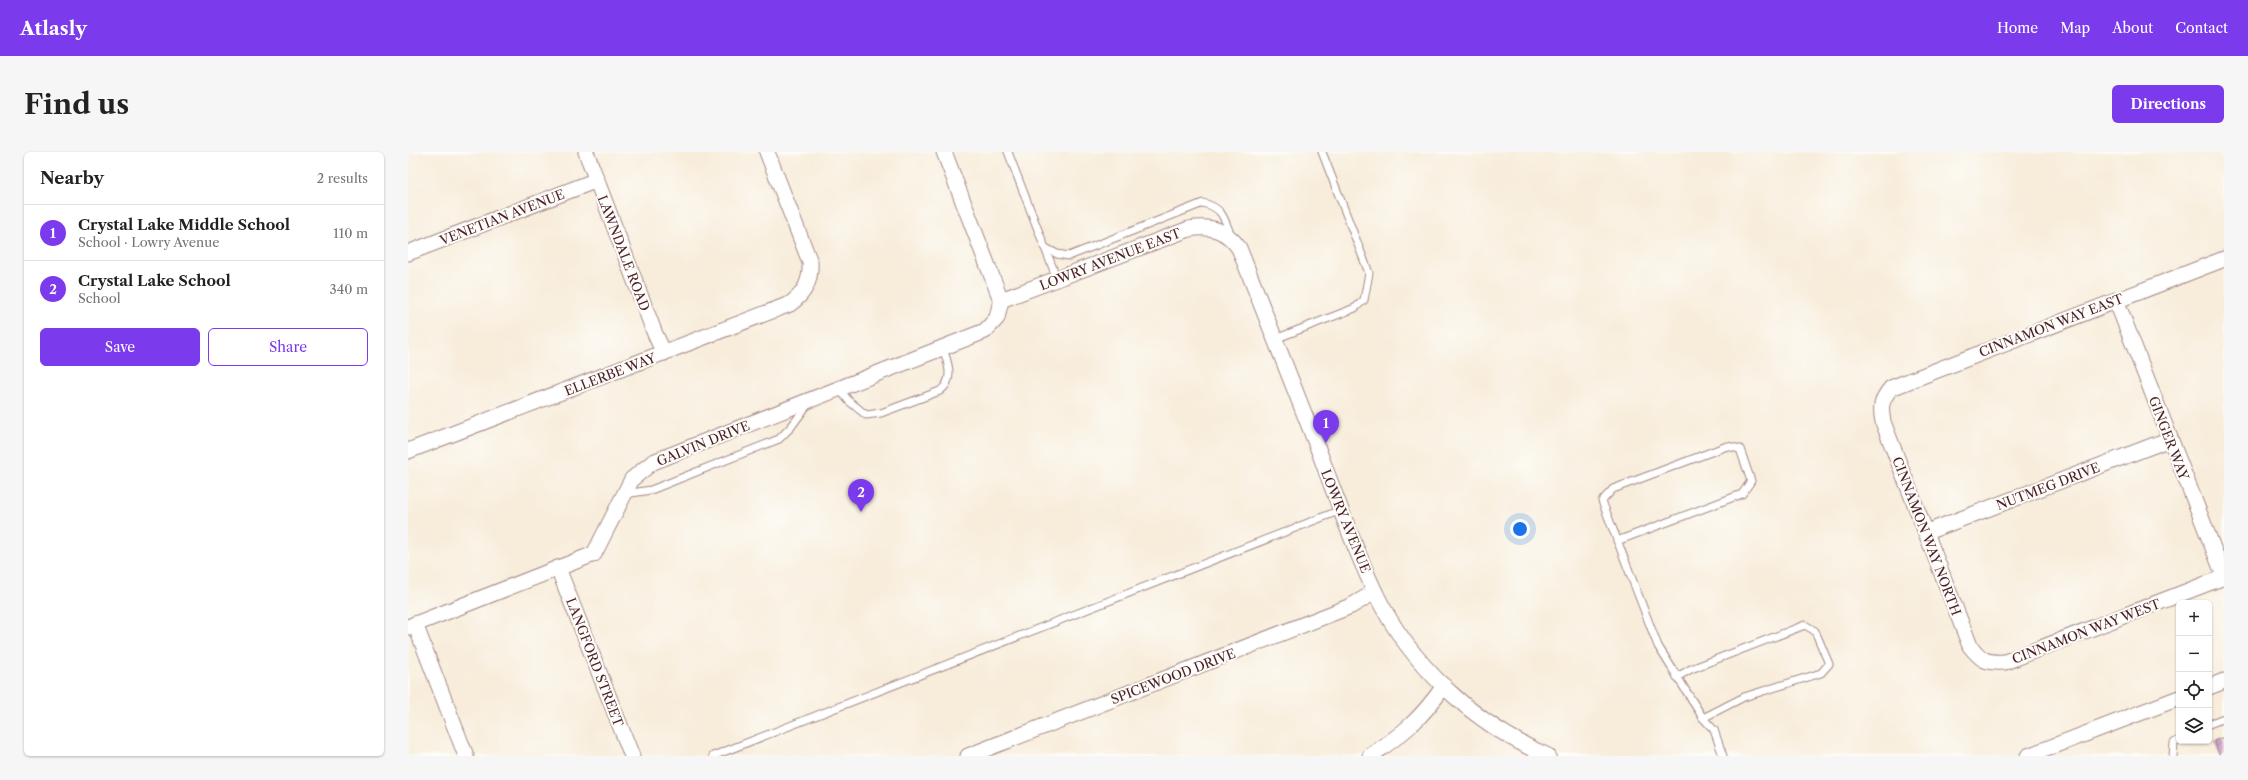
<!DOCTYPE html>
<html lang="en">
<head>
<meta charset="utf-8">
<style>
  body { margin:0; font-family:"Libre Caslon Text",serif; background:#f6f6f6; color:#222 }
  .controls { position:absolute; right:12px; bottom:12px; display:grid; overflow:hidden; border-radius:6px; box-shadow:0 1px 3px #0004 }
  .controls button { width:36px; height:36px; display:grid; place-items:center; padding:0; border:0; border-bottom:1px solid #e0e0e0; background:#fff; color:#222; font:20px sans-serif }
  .you { position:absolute; left:1112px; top:377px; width:14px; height:14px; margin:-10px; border:3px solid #fff; border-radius:50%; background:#1a73e8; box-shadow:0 0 0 6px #1a73e833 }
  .badge { display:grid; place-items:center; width:26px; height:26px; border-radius:50%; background:#7c3aed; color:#fff; font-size:13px; font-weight:700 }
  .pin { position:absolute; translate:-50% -33px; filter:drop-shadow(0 1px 2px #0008) }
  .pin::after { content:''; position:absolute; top:21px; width:14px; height:12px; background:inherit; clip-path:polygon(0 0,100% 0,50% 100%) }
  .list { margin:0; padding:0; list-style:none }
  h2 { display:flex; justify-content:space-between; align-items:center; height:52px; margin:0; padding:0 16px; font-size:17px }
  h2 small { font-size:13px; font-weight:400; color:#767676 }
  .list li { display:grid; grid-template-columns:26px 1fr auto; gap:12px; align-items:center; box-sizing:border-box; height:56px; padding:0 16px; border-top:1px solid #e0e0e0 }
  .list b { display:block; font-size:15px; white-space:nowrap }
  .list p { margin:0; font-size:13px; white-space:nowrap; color:#767676 }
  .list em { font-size:13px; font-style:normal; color:#767676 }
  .actions { display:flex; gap:8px; padding:12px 16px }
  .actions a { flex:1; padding:9px 0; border:1px solid #7c3aed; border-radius:6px; text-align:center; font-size:14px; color:#7c3aed }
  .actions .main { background:#7c3aed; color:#fff }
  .icon { flex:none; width:22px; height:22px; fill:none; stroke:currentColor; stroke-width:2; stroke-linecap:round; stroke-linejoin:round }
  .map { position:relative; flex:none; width:1816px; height:604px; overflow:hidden; border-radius:6px }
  header { display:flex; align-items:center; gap:24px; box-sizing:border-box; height:56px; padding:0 20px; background:#7c3aed; color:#fff }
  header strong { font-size:19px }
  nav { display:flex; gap:22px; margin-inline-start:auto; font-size:14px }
  .intro { display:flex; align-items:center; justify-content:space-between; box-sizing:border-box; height:96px; padding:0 24px }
  h1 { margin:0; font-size:28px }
  .button { padding:10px 18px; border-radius:6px; background:#7c3aed; color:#fff; font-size:14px; font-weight:700 }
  main { display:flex; gap:24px; padding:0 24px }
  aside { flex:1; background:#fff; border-radius:6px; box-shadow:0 1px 3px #0004 }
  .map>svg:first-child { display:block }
</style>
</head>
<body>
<header>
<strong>Atlasly</strong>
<nav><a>Home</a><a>Map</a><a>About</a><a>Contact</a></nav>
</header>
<div class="intro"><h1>Find us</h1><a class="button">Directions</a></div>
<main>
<aside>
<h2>Nearby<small>2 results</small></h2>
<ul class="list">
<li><span class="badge">1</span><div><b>Crystal Lake Middle School</b><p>School · Lowry Avenue</p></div><em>110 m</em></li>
<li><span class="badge">2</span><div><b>Crystal Lake School</b><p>School</p></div><em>340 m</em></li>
</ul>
<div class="actions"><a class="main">Save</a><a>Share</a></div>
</aside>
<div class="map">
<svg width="1816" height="604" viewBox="0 0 1816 604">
  <defs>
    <pattern id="building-hatch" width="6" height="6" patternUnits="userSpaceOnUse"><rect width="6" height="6" fill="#cc9fc6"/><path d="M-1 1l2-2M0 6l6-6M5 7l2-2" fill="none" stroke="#a881a1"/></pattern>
  </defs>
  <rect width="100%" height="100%" fill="#fdfcf7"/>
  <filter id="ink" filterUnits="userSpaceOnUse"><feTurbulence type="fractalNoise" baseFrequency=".025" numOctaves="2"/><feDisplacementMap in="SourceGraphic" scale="8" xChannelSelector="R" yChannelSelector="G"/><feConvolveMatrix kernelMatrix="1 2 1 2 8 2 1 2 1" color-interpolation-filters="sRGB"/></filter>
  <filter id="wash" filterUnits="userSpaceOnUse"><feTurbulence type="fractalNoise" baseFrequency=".012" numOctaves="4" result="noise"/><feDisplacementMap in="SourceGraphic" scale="16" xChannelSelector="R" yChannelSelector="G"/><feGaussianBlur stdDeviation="0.9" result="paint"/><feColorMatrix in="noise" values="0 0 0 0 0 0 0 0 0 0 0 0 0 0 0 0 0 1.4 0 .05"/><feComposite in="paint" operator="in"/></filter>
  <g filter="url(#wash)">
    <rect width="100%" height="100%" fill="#f8eddb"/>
    <g id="blocks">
      <!-- building -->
      <polygon fill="url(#building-hatch)" points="1816,585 1816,604 1812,604 1806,589"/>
    </g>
  </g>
  <g filter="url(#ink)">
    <use href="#blocks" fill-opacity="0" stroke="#a18683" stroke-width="1"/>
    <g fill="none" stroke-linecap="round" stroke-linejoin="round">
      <!-- service casing -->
      <g stroke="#a18683" stroke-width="9">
        <g id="service">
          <polyline points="600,0 649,127"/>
          <path d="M636 95 649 102 661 104 795 51C815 56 816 66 823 84"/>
          <polyline points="867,187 947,156 956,148 961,121 914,0"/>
          <path d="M431 237 441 249 458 263 473 261 532 239C547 227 540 212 535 196"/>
          <polyline points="217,342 243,338 371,287 383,275 400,252"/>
          <polyline points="1209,389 1334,342 1343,329 1332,297 1319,294 1205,337 1194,349 1250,494 1295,566 1306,578 1315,604"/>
          <polyline points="1269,525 1283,517 1397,473 1407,479 1421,512 1413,521 1336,545 1295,566"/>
          <polyline points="1801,572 1816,566"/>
          <polyline points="305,604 933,358"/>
          <polyline points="1765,604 1766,591 1771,588"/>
        </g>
      </g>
      <!-- minor casing -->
      <g stroke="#a18683" stroke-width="17">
        <g id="minor">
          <polyline points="178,0 247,182 256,201"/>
          <polyline points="536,0 593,148"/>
          <polyline points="0,101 189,28"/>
          <path d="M1816 107 1483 236C1473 248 1472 254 1475 270L1562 494C1574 509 1578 511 1597 510L1816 425"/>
          <path d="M593 148 781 77C803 73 818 78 831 96 857 162 883 228 909 294 927 343 945 393 967 440 1001 512 1067 573 1140 604"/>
          <polyline points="1708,148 1816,424"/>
          <path d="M0 299 382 152C397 141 403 129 402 110L359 0"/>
          <polyline points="1519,380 1762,287"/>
          <polyline points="150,416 224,604"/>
          <polyline points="7,472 58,604"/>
          <polyline points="0,475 186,402 224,327 245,310 577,179 589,166 593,148"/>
          <polyline points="1801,535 1816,529"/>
          <polyline points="560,604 943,454 967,440"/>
          <path d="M962 604C996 581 1012 568 1036 534"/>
          <polyline points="1620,604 1771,546"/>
        </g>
      </g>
      <!-- service -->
      <use href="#service" stroke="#fff" stroke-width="7"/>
      <!-- minor -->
      <use href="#minor" stroke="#fff" stroke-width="15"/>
    </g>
  </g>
  <g text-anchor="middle" stroke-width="4" stroke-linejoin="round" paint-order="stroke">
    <!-- street labels -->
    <g font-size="13" fill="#4a1f2b" stroke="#fdfcf7">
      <text transform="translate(94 65) rotate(-21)" y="5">VENETIAN AVENUE</text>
      <text transform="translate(216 101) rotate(69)" y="5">LAWNDALE ROAD</text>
      <text transform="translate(702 107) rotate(-21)" y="5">LOWRY AVENUE EAST</text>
      <text transform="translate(1643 173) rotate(-21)" y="5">CINNAMON WAY EAST</text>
      <text transform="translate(202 222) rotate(-21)" y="5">ELLERBE WAY</text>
      <text transform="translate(1761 286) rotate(69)" y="5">GINGER WAY</text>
      <text transform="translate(295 291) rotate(-22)" y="5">GALVIN DRIVE</text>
      <text transform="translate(1640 334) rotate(-21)" y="5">NUTMEG DRIVE</text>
      <text transform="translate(938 369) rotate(68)" y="5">LOWRY AVENUE</text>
      <text transform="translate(1519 384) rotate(69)" y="5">CINNAMON WAY NORTH</text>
      <text transform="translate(1678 479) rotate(-21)" y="5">CINNAMON WAY WEST</text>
      <text transform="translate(187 510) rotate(69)" y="5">LANGFORD STREET</text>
      <text transform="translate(765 524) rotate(-21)" y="5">SPICEWOOD DRIVE</text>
    </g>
  </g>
</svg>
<div class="controls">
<button>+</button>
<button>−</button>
<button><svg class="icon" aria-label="locate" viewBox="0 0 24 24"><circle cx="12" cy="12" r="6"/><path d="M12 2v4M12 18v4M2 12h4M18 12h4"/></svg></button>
<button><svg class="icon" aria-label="layers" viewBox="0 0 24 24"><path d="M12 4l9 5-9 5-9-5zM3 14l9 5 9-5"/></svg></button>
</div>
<div class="you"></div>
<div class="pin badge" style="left:918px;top:291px">1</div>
<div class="pin badge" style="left:453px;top:360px">2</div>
</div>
</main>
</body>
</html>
